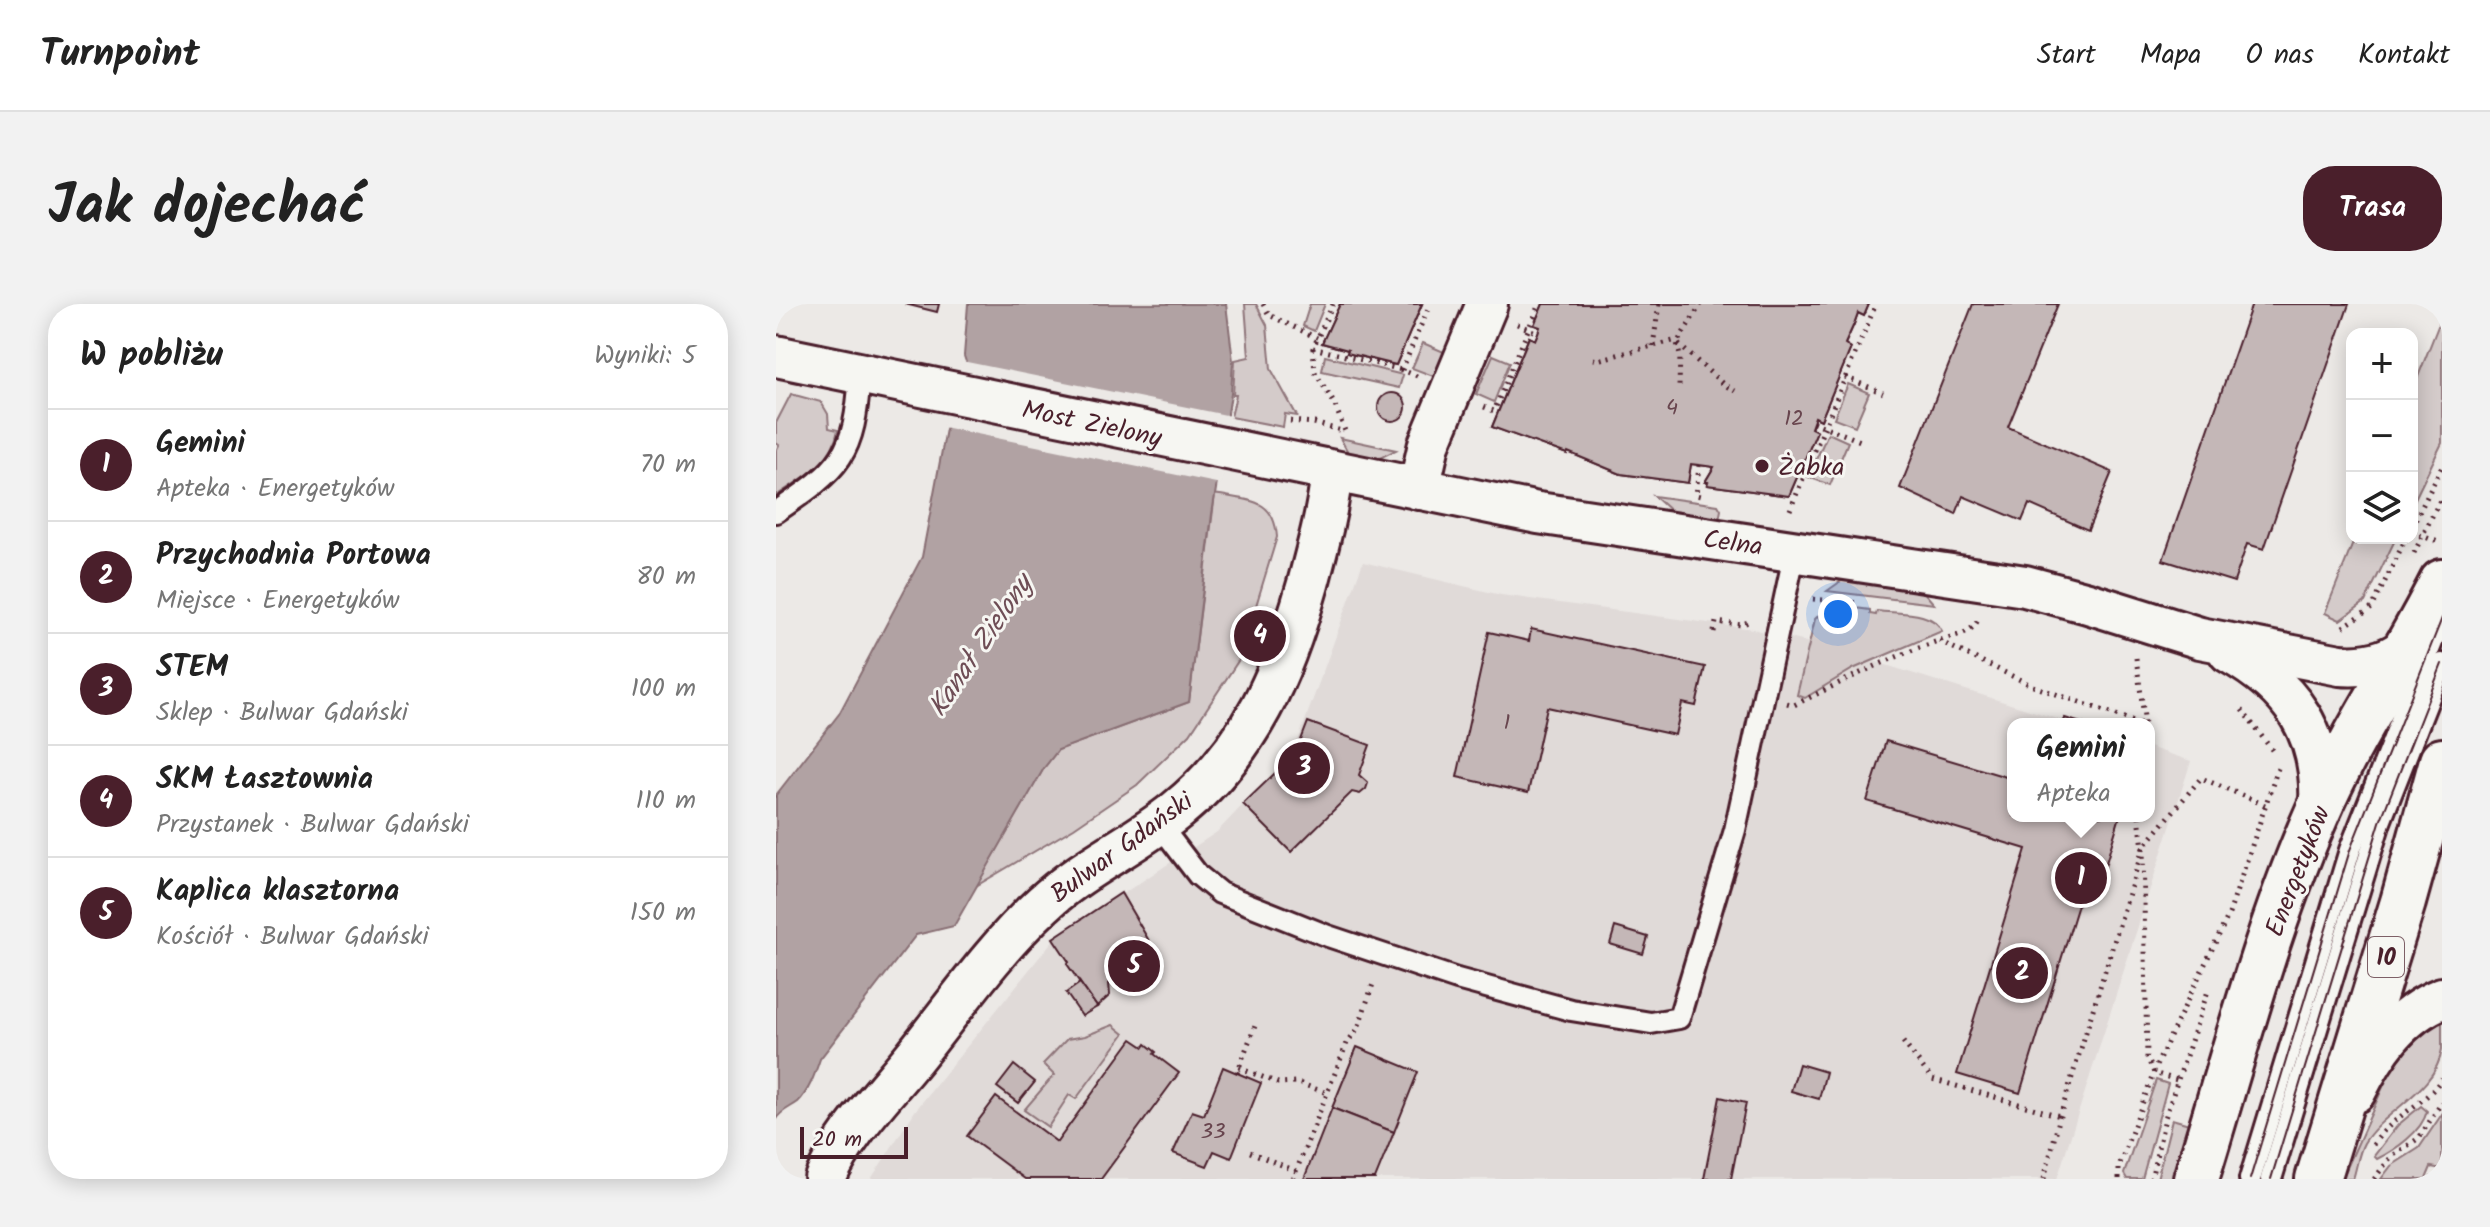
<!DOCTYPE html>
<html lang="pl">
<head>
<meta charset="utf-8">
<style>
  body { margin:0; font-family:Kalam,sans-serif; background:#f2f2f2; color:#222 }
  .controls { position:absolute; right:24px; top:24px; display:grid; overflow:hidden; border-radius:16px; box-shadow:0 4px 20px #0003 }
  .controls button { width:72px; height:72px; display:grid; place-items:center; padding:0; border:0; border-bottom:2px solid #e0e0e0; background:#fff; color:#222; font:40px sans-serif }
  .scale { position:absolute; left:24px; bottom:20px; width:108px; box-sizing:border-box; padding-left:8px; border:4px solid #4a1f2b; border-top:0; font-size:22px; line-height:28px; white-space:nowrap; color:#4a1f2b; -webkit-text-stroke:6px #f6f6f2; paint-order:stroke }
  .you { position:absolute; left:1062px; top:310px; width:28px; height:28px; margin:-20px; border:6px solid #fff; border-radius:50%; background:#1a73e8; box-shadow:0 0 0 12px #1a73e833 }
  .badge { display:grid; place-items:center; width:52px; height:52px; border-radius:50%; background:#4a1f2b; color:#fff; font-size:26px; font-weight:700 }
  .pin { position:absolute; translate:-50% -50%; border:4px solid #fff; box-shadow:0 2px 8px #0006 }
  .popup { position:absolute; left:1231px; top:414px; width:148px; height:104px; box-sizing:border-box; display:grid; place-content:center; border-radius:16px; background:#fff; filter:drop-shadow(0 2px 6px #0005); font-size:26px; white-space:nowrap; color:#767676 }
  .popup b { font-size:30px; color:#222 }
  .popup::after { content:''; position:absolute; left:50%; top:100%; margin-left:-16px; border:16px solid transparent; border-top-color:#fff }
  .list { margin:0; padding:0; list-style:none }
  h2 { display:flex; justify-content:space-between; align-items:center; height:104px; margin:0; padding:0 32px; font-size:34px }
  h2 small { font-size:26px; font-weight:400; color:#767676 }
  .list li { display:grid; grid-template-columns:52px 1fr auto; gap:24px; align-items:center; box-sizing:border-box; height:112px; padding:0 32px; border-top:2px solid #e0e0e0 }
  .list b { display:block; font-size:30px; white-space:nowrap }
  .list p { margin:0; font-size:26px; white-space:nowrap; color:#767676 }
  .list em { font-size:26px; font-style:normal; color:#767676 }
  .icon { flex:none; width:44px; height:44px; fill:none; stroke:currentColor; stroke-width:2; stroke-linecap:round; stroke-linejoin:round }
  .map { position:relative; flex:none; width:1666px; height:875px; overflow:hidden; border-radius:32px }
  header { display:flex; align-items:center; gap:48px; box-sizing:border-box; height:112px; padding:0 40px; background:#fff; border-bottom:2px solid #e0e0e0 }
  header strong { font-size:38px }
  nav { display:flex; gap:44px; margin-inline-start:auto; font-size:28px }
  .intro { display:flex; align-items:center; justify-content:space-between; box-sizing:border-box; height:192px; padding:0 48px }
  h1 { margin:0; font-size:56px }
  .button { padding:20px 36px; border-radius:32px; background:#4a1f2b; color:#fff; font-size:28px; font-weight:700 }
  main { display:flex; gap:48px; padding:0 48px }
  aside { flex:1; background:#fff; border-radius:32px; box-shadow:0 4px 20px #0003 }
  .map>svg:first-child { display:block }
</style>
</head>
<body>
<header>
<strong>Turnpoint</strong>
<nav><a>Start</a><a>Mapa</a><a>O nas</a><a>Kontakt</a></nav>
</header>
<div class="intro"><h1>Jak dojechać</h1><a class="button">Trasa</a></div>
<main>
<aside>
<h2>W pobliżu<small>Wyniki: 5</small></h2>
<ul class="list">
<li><span class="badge">1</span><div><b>Gemini</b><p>Apteka · Energetyków</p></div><em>70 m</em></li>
<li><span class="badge">2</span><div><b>Przychodnia Portowa</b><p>Miejsce · Energetyków</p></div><em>80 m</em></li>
<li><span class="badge">3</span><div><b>STEM</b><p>Sklep · Bulwar Gdański</p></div><em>100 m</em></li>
<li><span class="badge">4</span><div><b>SKM Łasztownia</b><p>Przystanek · Bulwar Gdański</p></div><em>110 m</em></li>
<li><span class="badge">5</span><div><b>Kaplica klasztorna</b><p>Kościół · Bulwar Gdański</p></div><em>150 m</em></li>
</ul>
</aside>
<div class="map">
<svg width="1666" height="875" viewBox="0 0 1666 875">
  <rect width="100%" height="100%" fill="#ece9e6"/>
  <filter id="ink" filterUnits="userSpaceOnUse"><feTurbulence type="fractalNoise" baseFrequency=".0125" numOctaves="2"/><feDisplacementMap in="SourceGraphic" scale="16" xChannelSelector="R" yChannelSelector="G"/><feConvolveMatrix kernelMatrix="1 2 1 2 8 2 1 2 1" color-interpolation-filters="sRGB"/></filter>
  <g filter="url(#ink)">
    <!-- built -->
    <polygon fill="#e0dad8" points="587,258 725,291 977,325 1059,345 1298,420 1237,420 1237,512 1373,512 1373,443 1415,457 1281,875 95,875 139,807 278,635 441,528 518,447"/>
    <!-- green -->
    <g fill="#d4cbca" stroke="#8f757a" stroke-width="2">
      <polygon points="469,0 480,0 491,21 495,65 521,112 509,110 507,123 455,113 460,91 457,91 459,56 473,53"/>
      <polygon points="534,0 549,0 538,27 527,22"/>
      <polygon points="1666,12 1666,139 1636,201 1636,88"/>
      <polygon points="647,39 675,51 665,75 636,64"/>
      <polygon points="717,51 734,58 718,98 700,90"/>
      <polygon points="549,52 627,71 623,84 546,67"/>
      <polygon points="1072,80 1093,89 1079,122 1058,114"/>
      <path d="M15 90 45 98 52 110 53 124 62 126C56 160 27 173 0 192V147L3 141 0 139V119Z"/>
      <polygon points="1052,129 1072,138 1054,181 1032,173"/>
      <polygon points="564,134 620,146 600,156 573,150"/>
      <path d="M439 190C472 197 498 193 501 233L464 354 414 430 361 481 298 524 200 582 268 464 282 446 413 398Z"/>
      <polygon points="878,192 942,201 945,206 943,216 898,210"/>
      <polygon points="1579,234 1620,234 1589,298 1564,316 1549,309"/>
      <polygon points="1068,275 1146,286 1158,300 1051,287"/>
      <path d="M1064 302 1094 306V310L1100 311 1101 307C1121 310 1157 306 1166 327L1077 365 1029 394 1021 391 1039 315 1048 306Z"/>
      <path d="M1666 713C1666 723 1666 735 1666 745 1660 788 1609 805 1588 839 1582 850 1581 863 1577 875H1566L1619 756 1635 734Z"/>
      <polygon points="337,721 348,730 300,795 293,791 272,823 248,806 278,771 267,760 291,735 309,732"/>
      <polygon points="1380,776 1392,780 1366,875 1351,875 1348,870"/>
      <path d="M1645 802 1651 807C1646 828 1619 846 1601 855L1598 852 1622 821Z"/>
      <polygon points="1666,810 1666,865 1655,863 1650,875 1605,875 1615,862 1643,844"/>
      <polygon points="1396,815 1413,820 1397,875 1381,875"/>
    </g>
    <!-- water -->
    <path fill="#b1a2a3" stroke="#886e73" stroke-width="2" d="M192 0H450L457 57 455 90 436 210 413 398 282 446 268 464 178 622 140 631 44 755C39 770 33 787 22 798 14 804 6 806 0 815V491L63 410 146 253 170 125 190 58 188 52Z"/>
    <!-- pier -->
    <polygon fill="#ece9e6" points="186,57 455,112 445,180 167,123"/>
    <!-- building -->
    <g fill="#c4b7b7" stroke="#4a1f2b" stroke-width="2">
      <polygon points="129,0 163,0 161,8"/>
      <polygon points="564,0 646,0 620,61 571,49 572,46 546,39"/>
      <polygon points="564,0 646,0 620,61 571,49 572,46 546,39"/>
      <polygon points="767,0 840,0 815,61 851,75 957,90 995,0 1093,0 1088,12 1082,9 1078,20 1069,40 1075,44 1045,116 1039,113 1035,124 1041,127 1013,192 931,181 932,178 929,178 938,163 923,161 915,160 912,179 845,170 792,148 791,150 716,123 753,33 759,36 762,29 764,23 758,21"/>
      <polygon points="767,0 1093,0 1088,12 1082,9 1078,20 1069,40 1075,44 1045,116 1039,113 1035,124 1041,127 1013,192 931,181 932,178 929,178 938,163 923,161 915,160 912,179 845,170 792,148 791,150 716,123 753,33 759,36 762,29 764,23 758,21"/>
      <polygon points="1197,0 1282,0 1232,123 1336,168 1312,226 1253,200 1246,217 1187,192 1180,210 1124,184"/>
      <polygon points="1476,0 1573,0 1488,245 1471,240 1458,278 1387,256"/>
      <circle cx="616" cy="103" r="14"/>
      <polygon points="755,325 929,363 920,402 906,399 899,431 771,403 752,489 681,473 713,328 753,337"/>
      <polygon points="1289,414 1308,420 1287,420"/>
      <polygon points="532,418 594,441 583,471 592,479 590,485 584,490 576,488 515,548 467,500 520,449"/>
      <polygon points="1110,437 1237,475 1237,512 1344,512 1327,569 1313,565 1244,789 1181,770 1250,545 1091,497"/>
      <polygon points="345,589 379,647 366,656 365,664 356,669 350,667 333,679 334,691 321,703 291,660 293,658 277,634"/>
      <polygon points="839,623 872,633 867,650 834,640"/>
      <polygon points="304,679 321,703 306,712 290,689"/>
      <polygon points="356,735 368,743 370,740 380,748 378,750 403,769 325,875 249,875 191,832 220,793 281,838"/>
      <polygon points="581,743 642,768 618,828 556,804"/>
      <polygon points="1023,760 1050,768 1043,795 1015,787"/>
      <polygon points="238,761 259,778 242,799 221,783"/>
      <polygon points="447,763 485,779 455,854 438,847 431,862 397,849 416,807 428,811"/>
      <polygon points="944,793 970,799 955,875 928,875"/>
      <polygon points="556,804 618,828 599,875 528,875"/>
    </g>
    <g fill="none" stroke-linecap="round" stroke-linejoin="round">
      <!-- lane casing -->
      <g stroke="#4a1f2b" stroke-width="26">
        <g id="lane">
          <path d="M0 208C66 163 78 153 84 71"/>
          <polyline points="383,520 422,571 444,589 552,632 681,675 795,706 875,719 903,714 959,526 1019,247"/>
          <polyline points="1474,875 1574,546 1660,328"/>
          <polyline points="1495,875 1604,518 1666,360"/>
        </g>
      </g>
      <!-- street casing -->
      <g stroke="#4a1f2b" stroke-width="46">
        <g id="street">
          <path d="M0 52 762 209 1249 282 1312 299 1424 334 1564 361C1590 363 1616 358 1635 339"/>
          <polyline points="643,185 653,140 711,0"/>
          <path d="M1453 348C1517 384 1548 429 1544 505"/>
          <path d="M1579 788C1599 748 1623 711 1666 694"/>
          <path d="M49 875C69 829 107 791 138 753 179 702 218 645 267 600 307 563 358 541 401 506 475 446 507 369 532 280 542 242 552 206 556 167"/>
        </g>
      </g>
      <!-- primary casing -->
      <g stroke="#4a1f2b" stroke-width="50">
        <g id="primary">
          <path d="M1420 875C1459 748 1492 617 1547 496 1581 421 1629 352 1666 278"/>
          <polyline points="1542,875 1627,598 1666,457"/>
        </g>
      </g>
      <!-- path -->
      <g stroke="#4a1f2b" stroke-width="5" stroke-dasharray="2 6" stroke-linecap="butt">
        <polyline points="487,0 493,11 541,34"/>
        <polyline points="557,0 537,44 626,66"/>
        <polyline points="925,0 901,39 947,80 959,87"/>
        <polyline points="741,20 762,29"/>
        <polyline points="877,42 883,0"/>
        <polyline points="537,44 539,68 558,99 569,127"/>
        <polyline points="817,55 821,56 897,37 901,39 904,52 903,82"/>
        <polyline points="641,72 626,66 654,0"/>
        <polyline points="1069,73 1107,89"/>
        <polyline points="708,103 718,107 763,0"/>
        <polyline points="514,117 538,119 566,127"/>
        <polyline points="1037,118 1087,138"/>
        <polyline points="923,161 920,191 924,192"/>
        <polyline points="1014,206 1100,0"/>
        <polyline points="1636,223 1666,162"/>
        <polyline points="1636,228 1662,238"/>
        <polyline points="1638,249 1666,192"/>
        <polyline points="1037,295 1083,299"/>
        <polyline points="1567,323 1596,304 1630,234"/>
        <polyline points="938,328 940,318 965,321 974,317"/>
        <polyline points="1163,337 1257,382 1366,420"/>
        <polyline points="1360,354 1369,420"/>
        <path d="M1011 399 1018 401C1068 377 1116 352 1168 335 1181 331 1198 329 1203 313"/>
        <polyline points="1466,406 1496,446"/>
        <polyline points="1363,512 1367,544 1371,753 1378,769 1401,776"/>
        <polyline points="1127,738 1156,775 1284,812"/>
        <polyline points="463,764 502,779 520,778 551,789"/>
        <polyline points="461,769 479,722"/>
        <path d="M1597 841C1618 809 1648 803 1666 774"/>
        <polyline points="474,848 520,867"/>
        <polyline points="517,875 571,739 582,724 598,677"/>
        <polyline points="1268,875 1284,812 1367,544 1425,474 1489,501"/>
        <polyline points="1343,875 1343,862 1381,760 1453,610 1502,464"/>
        <polyline points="1375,875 1389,814 1432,687"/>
        <polyline points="1598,875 1615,853 1643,834 1666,798"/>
        <polyline points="1654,875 1658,875"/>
      </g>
      <!-- lane -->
      <use href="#lane" stroke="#f6f6f2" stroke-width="20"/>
      <!-- street -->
      <use href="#street" stroke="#f6f6f2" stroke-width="40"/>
      <!-- primary -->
      <use href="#primary" stroke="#f6f6f2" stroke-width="44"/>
      <!-- tram -->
      <g stroke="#4a1f2b" stroke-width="2">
        <polyline points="1474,875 1574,546 1666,314"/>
        <polyline points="1495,875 1604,518 1666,360"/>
      </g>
    </g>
  </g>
  <!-- markers -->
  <circle fill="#4a1f2b" stroke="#f6f6f2" stroke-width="3" cx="986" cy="162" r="8"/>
  <g text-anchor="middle" stroke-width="6" stroke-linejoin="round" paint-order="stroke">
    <!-- number labels -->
    <g font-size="22" fill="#68454e">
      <text x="896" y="110">4</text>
      <text x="1018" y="121">12</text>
      <text x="731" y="425">1</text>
      <text x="437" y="834">33</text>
    </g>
    <!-- shield labels -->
    <rect fill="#f6f6f2" stroke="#7e6067" stroke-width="2" x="1592" y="633" width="36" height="40" rx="6"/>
    <g font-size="24" font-weight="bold" fill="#4a1f2b">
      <text x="1610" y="661">10</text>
    </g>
    <!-- street labels -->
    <g font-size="26" fill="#4a1f2b" stroke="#f6f6f2">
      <text transform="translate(316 119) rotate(12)" y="9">Most Zielony</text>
      <text transform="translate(957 238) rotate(8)" y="9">Celna</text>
      <text transform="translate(345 543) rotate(-36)" y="9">Bulwar Gdański</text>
      <text transform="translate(1521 567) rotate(-69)" y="9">Energetyków</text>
    </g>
    <!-- poi labels -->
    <g font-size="26" fill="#4a1f2b" stroke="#f6f6f2" text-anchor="start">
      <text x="1002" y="171">Żabka</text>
    </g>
    <!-- water labels -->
    <g font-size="28" font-style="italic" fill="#6e4d55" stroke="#f6f6f2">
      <text transform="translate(203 341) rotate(-56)" y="10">Kanał Zielony</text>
    </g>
  </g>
</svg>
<div class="controls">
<button>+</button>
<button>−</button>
<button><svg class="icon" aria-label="layers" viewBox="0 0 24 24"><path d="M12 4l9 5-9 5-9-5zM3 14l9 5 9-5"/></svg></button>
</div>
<div class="scale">20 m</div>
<div class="you"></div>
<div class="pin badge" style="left:1305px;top:574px">1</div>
<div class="popup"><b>Gemini</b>Apteka</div>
<div class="pin badge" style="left:1246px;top:669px">2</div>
<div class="pin badge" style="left:528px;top:464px">3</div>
<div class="pin badge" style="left:484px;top:332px">4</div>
<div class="pin badge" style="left:358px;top:662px">5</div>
</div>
</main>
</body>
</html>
